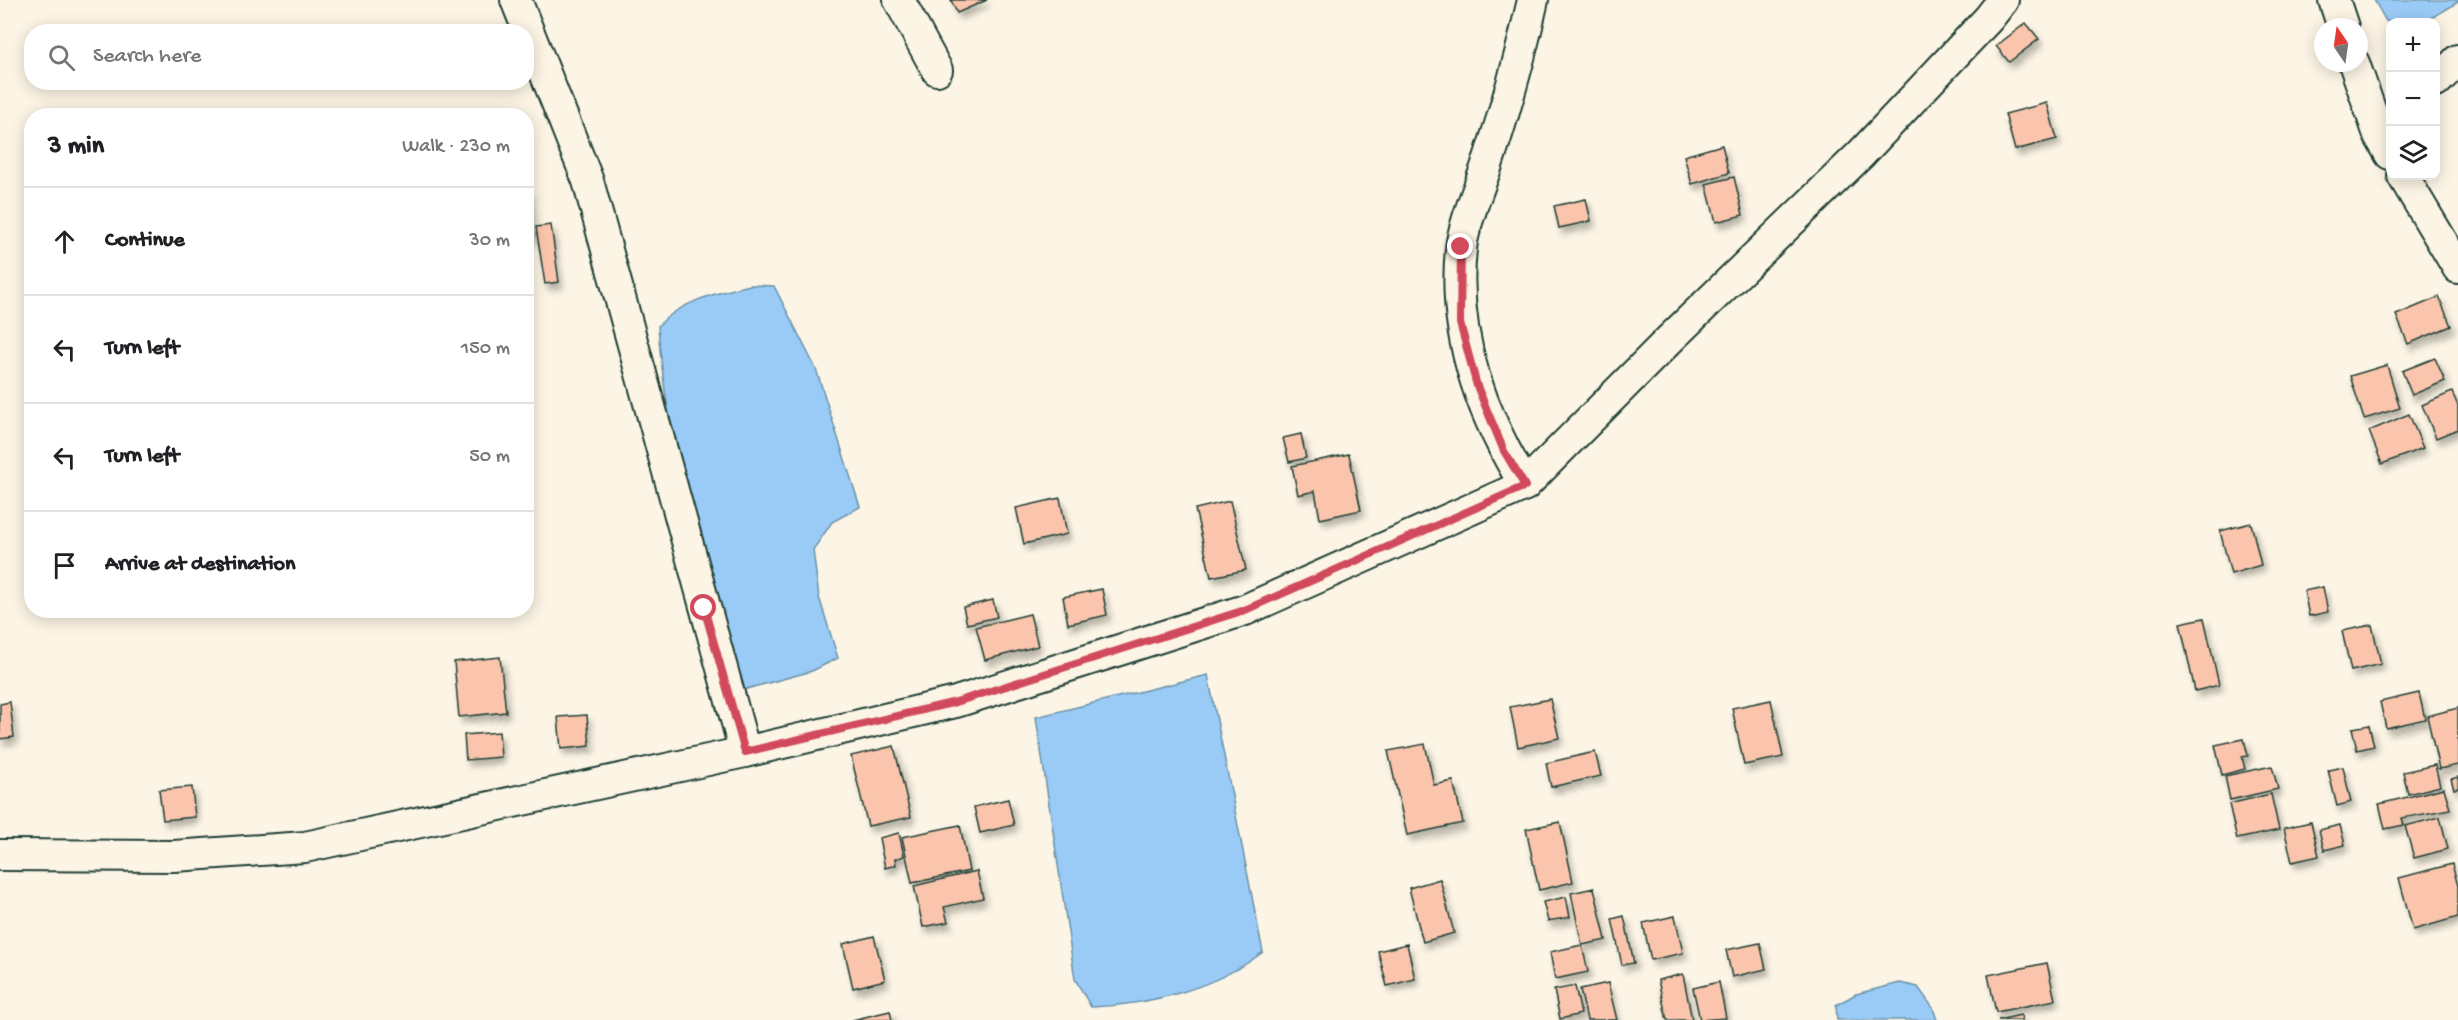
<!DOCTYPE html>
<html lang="en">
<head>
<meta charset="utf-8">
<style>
  body { margin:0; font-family:"Gochi Hand",sans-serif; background:#f6f6f6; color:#202124 }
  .controls { position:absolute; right:18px; top:18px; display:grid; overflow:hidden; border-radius:12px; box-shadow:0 3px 15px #0003 }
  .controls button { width:54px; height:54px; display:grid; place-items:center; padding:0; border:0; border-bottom:2px solid #e0e0e0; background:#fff; color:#202124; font:30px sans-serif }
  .compass { position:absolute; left:2314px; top:18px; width:54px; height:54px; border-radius:50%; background:#fff; box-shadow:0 3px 15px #0003; rotate:347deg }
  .stop { position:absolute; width:18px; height:18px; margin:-14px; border:4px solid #d1495b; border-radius:50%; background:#fff }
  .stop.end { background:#d1495b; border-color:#fff; box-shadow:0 2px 6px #0008 }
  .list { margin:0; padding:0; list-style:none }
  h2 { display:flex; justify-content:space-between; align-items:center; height:78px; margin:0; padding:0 24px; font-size:26px }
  h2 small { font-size:20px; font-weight:400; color:#757577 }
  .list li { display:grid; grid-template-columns:39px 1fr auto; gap:18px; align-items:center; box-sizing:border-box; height:108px; padding:0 24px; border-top:2px solid #e0e0e0 }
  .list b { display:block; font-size:22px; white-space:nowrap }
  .list em { font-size:20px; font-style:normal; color:#757577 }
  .icon { flex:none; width:33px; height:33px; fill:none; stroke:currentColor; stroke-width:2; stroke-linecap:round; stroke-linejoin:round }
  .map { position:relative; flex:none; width:2458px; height:1020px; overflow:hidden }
  .search { position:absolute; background:#fff; box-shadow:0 3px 15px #0003; left:24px; top:24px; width:510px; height:66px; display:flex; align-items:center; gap:15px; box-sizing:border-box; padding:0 21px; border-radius:24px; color:#757577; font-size:22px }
  .panel { position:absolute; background:#fff; box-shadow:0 3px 15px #0003; left:24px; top:108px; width:510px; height:510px; border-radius:24px }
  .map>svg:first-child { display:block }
</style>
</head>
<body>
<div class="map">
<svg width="2458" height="1020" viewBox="0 0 2458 1020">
  <defs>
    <filter id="shadow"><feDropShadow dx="3.5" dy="6" stdDeviation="3" flood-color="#0004"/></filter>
  </defs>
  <rect width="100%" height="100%" fill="#fcf5e5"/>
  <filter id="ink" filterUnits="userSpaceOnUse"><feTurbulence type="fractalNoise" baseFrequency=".0167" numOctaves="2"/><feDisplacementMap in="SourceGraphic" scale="12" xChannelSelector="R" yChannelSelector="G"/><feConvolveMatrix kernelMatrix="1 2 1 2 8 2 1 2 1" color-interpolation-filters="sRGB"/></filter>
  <g filter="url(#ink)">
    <!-- water -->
    <g fill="#9acbf6" stroke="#6992a8" stroke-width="1.5">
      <path d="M2374 0H2458V2C2431 19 2420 28 2386 21Z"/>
      <path d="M750 285 774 286 816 369 860 507 832 522 813 550 819 597 838 658 812 671 739 691C706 575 666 447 658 326 680 301 718 293 750 285Z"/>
      <path d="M1208 675 1263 952C1216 988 1150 1005 1091 1007L1075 979 1036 717Z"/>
      <polygon points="1900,983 1918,987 1933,1008 1937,1020 1837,1020 1836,1005 1856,994"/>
    </g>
    <!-- building -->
    <g fill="#fac5ac" stroke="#1f3d34" stroke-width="1.5" filter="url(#shadow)">
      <polygon points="951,0 987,0 957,13"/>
      <polygon points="2026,23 2039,39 2009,62 1996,46"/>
      <polygon points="2047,103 2057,139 2015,150 2005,114"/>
      <polygon points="1722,145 1729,173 1692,184 1684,156"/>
      <polygon points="1734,177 1743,215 1716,222 1706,184"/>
      <polygon points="526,190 529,190 533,237 526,238"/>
      <polygon points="1586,199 1591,221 1559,228 1554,206"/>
      <polygon points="551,225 559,282 545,284 536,227"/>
      <polygon points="2439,297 2451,326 2408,344 2396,315"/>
      <polygon points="2435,358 2445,381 2412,395 2402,371"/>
      <polygon points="2387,365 2400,408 2364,419 2350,376"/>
      <polygon points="2452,392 2458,406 2458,429 2436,438 2422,405"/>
      <polygon points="2409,414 2423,448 2382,464 2369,431"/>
      <polygon points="1301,434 1306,458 1289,462 1283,438"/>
      <polygon points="1349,454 1361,510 1320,519 1315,491 1298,495 1292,466"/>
      <polygon points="1060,498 1067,534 1024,544 1016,508"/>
      <polygon points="1230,501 1246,570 1211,577 1195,509"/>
      <polygon points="2251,523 2261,565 2231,574 2220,531"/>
      <polygon points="2323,587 2328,612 2309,616 2304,591"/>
      <polygon points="1102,589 1107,615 1068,624 1063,597"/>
      <polygon points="993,600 997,617 967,624 963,607"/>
      <polygon points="1030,614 1038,646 985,660 976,627"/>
      <polygon points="2204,618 2219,685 2195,691 2180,623"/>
      <polygon points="2372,625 2381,664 2351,671 2342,631"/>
      <polygon points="500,657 506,712 459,717 454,662"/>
      <polygon points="2419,693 2425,719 2386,728 2380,702"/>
      <polygon points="1550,699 1559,738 1518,747 1510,707"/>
      <polygon points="1771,700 1783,757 1744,765 1732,708"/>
      <polygon points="10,702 14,737 0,739 0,704"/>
      <polygon points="2458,708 2458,765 2439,769 2427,716"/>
      <polygon points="587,715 590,746 561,749 558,717"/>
      <polygon points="2369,725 2374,746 2357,750 2352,728"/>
      <polygon points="499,732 501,757 466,760 464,735"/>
      <polygon points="2244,739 2248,756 2242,757 2245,769 2222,775 2215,745"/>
      <polygon points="1425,744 1434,785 1453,781 1463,823 1407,835 1388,751"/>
      <polygon points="894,746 911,817 868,826 851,756"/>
      <polygon points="1595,752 1601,776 1551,787 1546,763"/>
      <polygon points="2435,765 2440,786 2408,794 2403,772"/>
      <polygon points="2272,766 2278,789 2230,800 2225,776"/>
      <polygon points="2343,767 2351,802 2337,806 2328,770"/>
      <polygon points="2458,777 2458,788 2454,789 2451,779"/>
      <polygon points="192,787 195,817 163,820 159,790"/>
      <polygon points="2444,788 2450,809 2402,818 2404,825 2385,829 2379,804"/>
      <polygon points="2271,794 2279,830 2237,839 2229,804"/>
      <polygon points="1008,799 1014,825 980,833 974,807"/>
      <polygon points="2440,817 2448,849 2414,858 2405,826"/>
      <polygon points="1560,822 1573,882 1539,890 1526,829"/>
      <polygon points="2311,822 2319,856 2292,862 2284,828"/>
      <polygon points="960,825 969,871 912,883 902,837"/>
      <polygon points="2340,825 2345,845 2324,850 2319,830"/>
      <polygon points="899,833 904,856 895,859 896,865 885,868 879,838"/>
      <polygon points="2452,864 2458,886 2458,917 2413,930 2399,878"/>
      <polygon points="977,871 983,898 944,907 948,922 923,927 914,886"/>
      <polygon points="1440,879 1454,933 1423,942 1409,888"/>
      <polygon points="1594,888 1606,940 1582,945 1571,893"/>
      <polygon points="1566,897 1570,917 1548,921 1543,902"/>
      <polygon points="1624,916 1634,963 1622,965 1612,919"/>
      <polygon points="1675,916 1683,953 1651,960 1643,923"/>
      <polygon points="874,936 885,980 853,988 843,944"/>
      <polygon points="1760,943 1766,969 1732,977 1726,950"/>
      <polygon points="1407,944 1415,979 1387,986 1378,951"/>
      <polygon points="1582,945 1588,972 1555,979 1550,952"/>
      <polygon points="2047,963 2055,1000 1996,1012 1988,975"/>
      <polygon points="1683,974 1692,1020 1667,1020 1658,980"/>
      <polygon points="1719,982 1726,1018 1700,1020 1693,988"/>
      <polygon points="1608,983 1617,1020 1587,1020 1580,989"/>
      <polygon points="1575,986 1581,1014 1560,1019 1554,990"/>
      <polygon points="890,1011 892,1020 852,1020"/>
      <polygon points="2021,1015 2022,1020 1998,1020"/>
    </g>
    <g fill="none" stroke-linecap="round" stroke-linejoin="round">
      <!-- street casing -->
      <g stroke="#1f3d34" stroke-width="34">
        <g id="street">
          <polyline points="516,0 588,181 745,752 956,702 1245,610 1525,485 1669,340 1860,155 1989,18 2003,0"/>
          <polyline points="899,0 937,70"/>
          <polyline points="2334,0 2343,27"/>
          <polyline points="2354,63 2379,135 2390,154"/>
          <polyline points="2436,82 2458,60"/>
          <polyline points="2403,176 2458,268"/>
          <path d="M1525 485C1481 414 1452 334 1461 249 1463 225 1480 186 1488 162 1506 108 1521 55 1533 0"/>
          <polyline points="0,855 174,856 305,847 745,752"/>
        </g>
      </g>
      <!-- street -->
      <use href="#street" stroke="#fcf5e5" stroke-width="30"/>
    </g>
  </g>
  <g fill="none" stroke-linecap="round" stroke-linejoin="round" filter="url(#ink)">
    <!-- route -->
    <polyline stroke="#d1495b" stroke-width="8" points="704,608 745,752 956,702 1245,610 1525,486 1504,451 1477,386 1460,323 1461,247"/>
  </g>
</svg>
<div class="controls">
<button>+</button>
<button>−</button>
<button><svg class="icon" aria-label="layers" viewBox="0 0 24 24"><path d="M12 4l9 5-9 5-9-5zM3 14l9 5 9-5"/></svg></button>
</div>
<svg class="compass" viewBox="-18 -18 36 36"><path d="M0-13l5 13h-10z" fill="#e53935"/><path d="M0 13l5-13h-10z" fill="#757577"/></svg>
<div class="stop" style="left:704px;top:608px"></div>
<div class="stop end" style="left:1461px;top:247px"></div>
<div class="search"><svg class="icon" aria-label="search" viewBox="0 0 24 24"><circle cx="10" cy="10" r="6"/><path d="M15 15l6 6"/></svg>Search here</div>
<section class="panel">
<h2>3 min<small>Walk · 230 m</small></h2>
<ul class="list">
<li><svg class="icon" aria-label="ahead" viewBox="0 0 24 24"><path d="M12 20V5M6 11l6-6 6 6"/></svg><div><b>Continue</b></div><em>30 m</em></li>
<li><svg class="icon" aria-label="left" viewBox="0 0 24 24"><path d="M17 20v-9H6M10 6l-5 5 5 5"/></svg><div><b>Turn left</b></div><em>150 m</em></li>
<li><svg class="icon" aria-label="left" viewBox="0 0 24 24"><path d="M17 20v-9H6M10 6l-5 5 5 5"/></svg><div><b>Turn left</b></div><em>50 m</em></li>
<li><svg class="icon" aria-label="arrive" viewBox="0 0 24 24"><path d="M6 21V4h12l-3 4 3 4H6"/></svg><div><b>Arrive at destination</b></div></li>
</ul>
</section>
</div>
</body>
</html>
